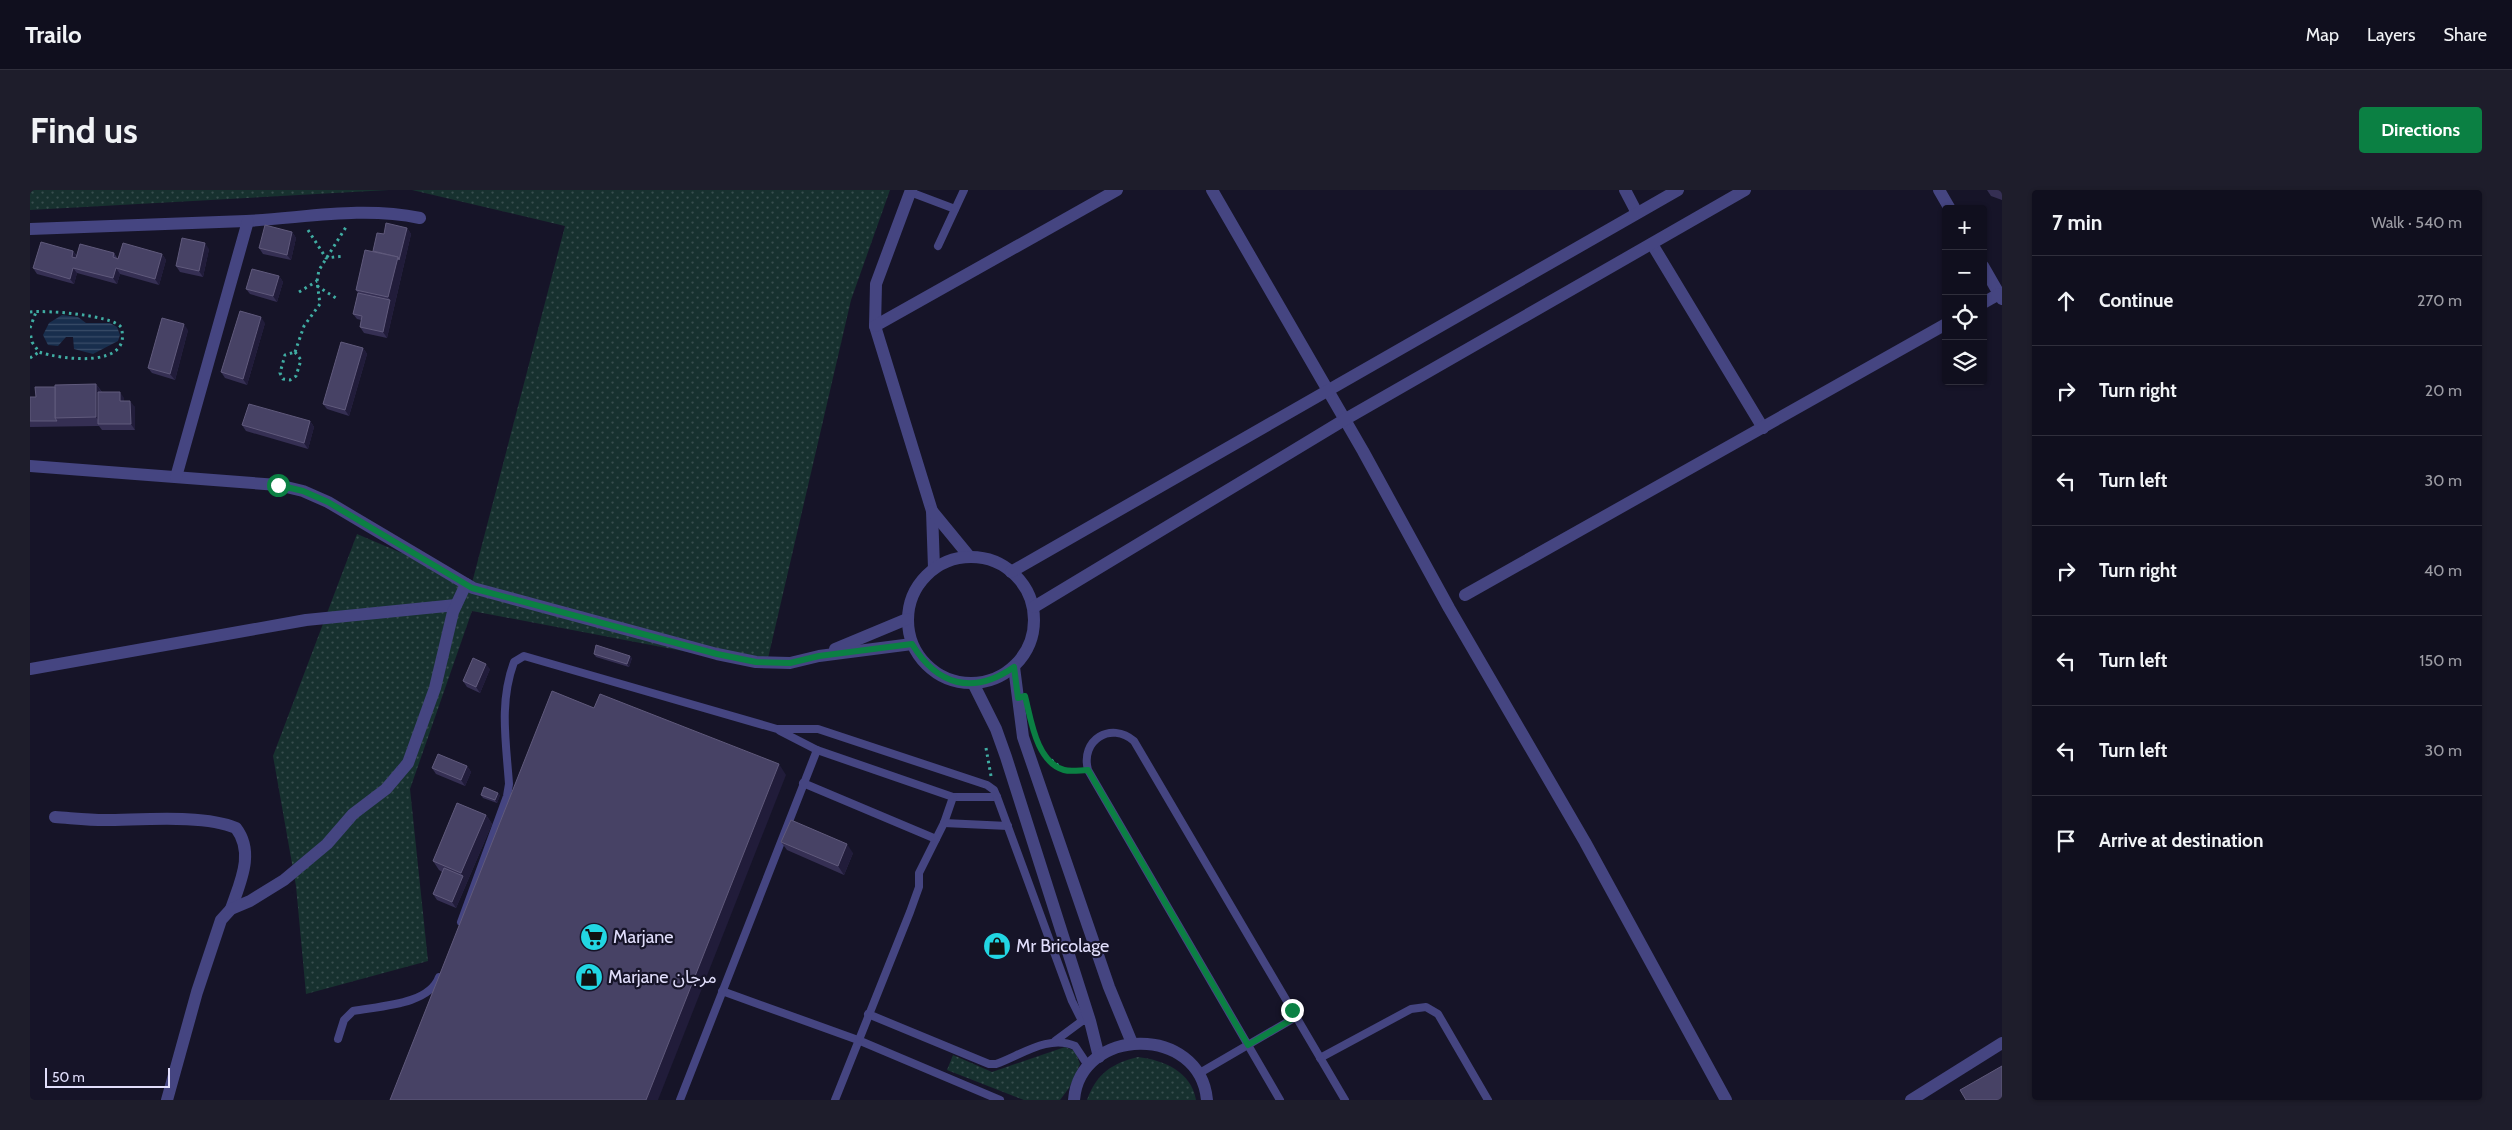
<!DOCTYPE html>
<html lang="en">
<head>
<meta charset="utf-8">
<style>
  body { margin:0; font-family:Cabin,"Noto Sans Arabic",sans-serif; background:#1e1d2b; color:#f1f3f6 }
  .controls { position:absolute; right:15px; top:15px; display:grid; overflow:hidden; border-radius:5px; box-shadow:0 1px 4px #0004 }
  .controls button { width:45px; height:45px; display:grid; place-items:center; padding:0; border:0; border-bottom:1px solid #302f3c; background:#100f1e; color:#f1f3f6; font:25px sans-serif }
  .scale { position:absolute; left:15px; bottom:12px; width:125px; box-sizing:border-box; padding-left:5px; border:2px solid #e1defb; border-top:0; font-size:14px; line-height:18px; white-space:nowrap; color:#e1defb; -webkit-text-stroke:4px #161428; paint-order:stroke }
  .stop { position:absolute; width:15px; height:15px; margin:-11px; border:4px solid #0b8043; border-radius:50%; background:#fff }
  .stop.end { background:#0b8043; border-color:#fff; box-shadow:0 1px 5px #0008 }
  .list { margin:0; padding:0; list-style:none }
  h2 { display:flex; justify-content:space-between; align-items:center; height:65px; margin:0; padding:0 20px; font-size:21px }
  h2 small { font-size:16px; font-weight:400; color:#9c9ca4 }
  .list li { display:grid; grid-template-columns:32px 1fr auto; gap:15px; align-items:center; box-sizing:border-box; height:90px; padding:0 20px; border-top:1px solid #302f3c }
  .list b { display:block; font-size:19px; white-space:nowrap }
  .list em { font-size:16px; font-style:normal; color:#9c9ca4 }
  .icon { flex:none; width:28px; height:28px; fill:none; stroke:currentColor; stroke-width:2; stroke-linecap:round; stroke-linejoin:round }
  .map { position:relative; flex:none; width:1972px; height:910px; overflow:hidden; border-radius:5px }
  header { display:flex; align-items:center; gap:30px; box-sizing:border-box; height:70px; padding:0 25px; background:#100f1e; border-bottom:1px solid #302f3c }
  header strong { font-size:24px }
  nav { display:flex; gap:28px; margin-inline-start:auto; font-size:18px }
  .intro { display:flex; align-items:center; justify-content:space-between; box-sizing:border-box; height:120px; padding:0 30px }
  h1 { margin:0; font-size:35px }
  .button { padding:12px 22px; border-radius:5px; background:#0b8043; color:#fff; font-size:18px; font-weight:700 }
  main { display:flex; gap:30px; padding:0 30px }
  aside { flex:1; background:#100f1e; border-radius:5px; box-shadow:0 1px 4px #0004 }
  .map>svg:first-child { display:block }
</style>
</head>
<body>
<header>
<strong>Trailo</strong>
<nav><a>Map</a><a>Layers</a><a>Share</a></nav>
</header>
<div class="intro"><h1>Find us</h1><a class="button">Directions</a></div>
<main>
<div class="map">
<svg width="1972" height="910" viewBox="0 0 1972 910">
  <defs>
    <pattern id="grass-dots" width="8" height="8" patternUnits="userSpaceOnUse" patternTransform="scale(1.25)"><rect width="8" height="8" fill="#17312f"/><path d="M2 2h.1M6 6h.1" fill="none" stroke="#384e4e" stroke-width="1.8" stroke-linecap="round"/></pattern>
    <pattern id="water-rules" width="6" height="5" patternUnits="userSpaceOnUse" patternTransform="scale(1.25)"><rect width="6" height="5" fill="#182e4d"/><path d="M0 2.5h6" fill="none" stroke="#394c68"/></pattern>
  </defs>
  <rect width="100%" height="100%" fill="#161428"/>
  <!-- grass -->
  <g fill="url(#grass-dots)">
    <polygon points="0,0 359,0 0,20"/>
    <polygon points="382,0 860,0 821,110 736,477 442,421 380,599 398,771 276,804 266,696 243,566 327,344 442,393 535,36"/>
    <polygon points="1035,857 1045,861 1050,874 1039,898 1030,910 994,910 917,880 923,865 962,882"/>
    <path d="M1108 867C1133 870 1161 881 1166 910H1057C1066 884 1082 873 1108 867Z"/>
  </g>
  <!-- water -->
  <polygon fill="url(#water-rules)" points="32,125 48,127 56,133 80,133 87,137 90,145 88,151 63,164 44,159 43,147 36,147 28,156 18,155 13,145 19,133"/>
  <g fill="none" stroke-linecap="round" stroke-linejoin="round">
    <!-- path -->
    <g stroke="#40ada3" stroke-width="3" stroke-dasharray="2.5 4" stroke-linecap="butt">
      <polyline points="278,40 296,68 314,66"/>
      <polyline points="287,96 306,108"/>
      <polyline points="269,102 287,91"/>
      <path d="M0 122C17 120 81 125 91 137 104 180 29 169 9 162L2 152 0 142"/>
      <polyline points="0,138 6,122"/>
      <polyline points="265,162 274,136 290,114 287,91 289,80 316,37"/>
      <polygon points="265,162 271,170 266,186 260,190 253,189 250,183 255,165"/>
      <polyline points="0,168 9,162"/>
      <polyline points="956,558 961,586"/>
      <polyline points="1016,566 1034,580 1047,580"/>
    </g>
    <!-- service -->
    <g stroke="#454581" stroke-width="8">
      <polyline points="880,2 925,19"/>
      <polyline points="908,56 934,0"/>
      <polyline points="750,541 787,560 923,607 967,607"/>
      <polyline points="773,593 906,649"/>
      <polyline points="914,633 978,636"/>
      <path d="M431 732 477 606 479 594C476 551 469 513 484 472L494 466 747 539H788L957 595 964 600 967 607 1042 811 1052 831H1060"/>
      <polyline points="692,801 828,850 970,910"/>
      <path d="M838 824 959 874H966C991 865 1019 844 1045 856L1059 877"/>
      <path d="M308 849 314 830 323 821C349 816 399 815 409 787"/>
      <polyline points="1025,851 1052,831"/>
      <polyline points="1290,868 1381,819 1396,817 1408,824 1458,910"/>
      <polyline points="1168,884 1266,827"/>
      <polyline points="650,910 787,560"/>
      <polyline points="805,910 880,722 889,697 889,683 914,633 923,607"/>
      <path d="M1250 910 1058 580C1050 550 1081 531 1104 551L1315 910"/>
    </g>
    <!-- minor -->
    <g stroke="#454581" stroke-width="12">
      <polyline points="881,0 846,94 845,136 902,321 904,378"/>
      <polyline points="1182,0 1333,261 1419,418 1555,652 1696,910"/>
      <polyline points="1595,0 1607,23"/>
      <polyline points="1909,0 1920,19"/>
      <path d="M0 39C72 36 144 34 216 31 275 28 331 16 390 28"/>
      <polyline points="1622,54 1733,238"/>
      <polyline points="1953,76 1972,109"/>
      <polyline points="1953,113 1969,104"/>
      <polyline points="845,136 1087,0"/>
      <polyline points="0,276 248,295 273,301 298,312 443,398 687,464 726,472 760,473 789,466 882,454"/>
      <polyline points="146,287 218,31"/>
      <polyline points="902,321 939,366"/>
      <circle cx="941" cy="430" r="63"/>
      <polyline points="981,382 1648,0"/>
      <polyline points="1435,405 1916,134"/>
      <polyline points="1004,417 1314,230 1715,0"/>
      <polyline points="805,459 877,429"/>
      <polyline points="984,477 993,547 1079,797 1102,853"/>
      <polyline points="0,479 276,430 426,415"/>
      <polyline points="943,493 966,539 976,567 1060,831 1069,867"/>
      <path d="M25 627C41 628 58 630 75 630 110 630 174 624 206 638 225 663 210 692 201 719"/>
      <polyline points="137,910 167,802 191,730 201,719 220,711 254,690 297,654 323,624 356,599 378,573 405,498 423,422 436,394"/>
      <path d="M1044 910C1050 836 1170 834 1177 910"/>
      <polyline points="1881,910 1972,853"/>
    </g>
  </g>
  <!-- wall -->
  <g fill="#352f53">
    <polygon points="1957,0 1972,0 1972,10 1961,6"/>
    <polygon points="377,38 381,44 357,148 334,143 330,137 331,130 327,129 323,124 328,103 326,100 343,61 354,44"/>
    <polygon points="262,42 266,48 261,70 233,64 229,58"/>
    <polygon points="179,59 173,87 150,82 146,76"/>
    <polygon points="43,61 47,66 84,63 88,69 132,64 136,70 129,95 90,84 87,94 47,83 44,94 7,84 3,78"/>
    <polygon points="249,86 253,92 247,112 220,104 216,99"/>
    <polygon points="235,133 217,195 195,188 191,182"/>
    <polygon points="158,140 145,190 122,183 118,178"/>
    <polygon points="333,158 337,164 319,226 297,219 293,214"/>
    <polygon points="66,194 72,202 94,208 94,211 105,217 105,240 72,240 69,236 0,237 0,207 6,207 25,197"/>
    <polygon points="280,231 284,237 278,259 216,241 212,235"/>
    <polygon points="564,464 602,468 599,477 566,467"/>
    <polygon points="460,479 450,503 437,497 433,491"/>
    <polygon points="437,576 441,582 435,596 406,584 402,578"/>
    <polygon points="451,605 470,605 467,613 453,608"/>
    <polygon points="456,625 462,634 426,718 407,710 403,704 412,682 409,680 403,671"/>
    <polygon points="751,652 823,663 814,685 757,660"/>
  </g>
  <!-- shaded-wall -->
  <g fill="#211c3a">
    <polygon points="377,38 381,44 357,148 353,142 360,110 358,107 368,67"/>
    <polygon points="262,42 266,48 261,70 257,65"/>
    <polygon points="175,53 179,59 173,87 169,81"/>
    <polygon points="43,61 47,67 46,72 42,67"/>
    <polygon points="132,64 136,70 129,95 125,89"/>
    <polygon points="43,78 47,83 44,94 40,89"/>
    <polygon points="86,78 90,84 87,94 83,88"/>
    <polygon points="249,86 253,92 247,112 243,106"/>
    <polygon points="231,127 235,133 217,195 213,189"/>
    <polygon points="154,134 158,140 145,190 140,184"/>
    <polygon points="333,158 337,164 319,226 315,220"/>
    <polygon points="66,194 72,203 71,234 66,227"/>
    <polygon points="90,202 94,208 94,217 90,211"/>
    <polygon points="100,211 105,217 105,240 101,234"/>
    <polygon points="280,231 284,237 278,259 274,253"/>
    <polygon points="600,466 602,468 599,477 597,474"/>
    <polygon points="456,474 460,479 450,503 446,497"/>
    <polygon points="749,574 756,585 628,910 616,910"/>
    <polygon points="437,576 441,582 435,596 431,590"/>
    <polygon points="468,603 470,605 467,613 465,610"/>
    <polygon points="456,625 462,634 426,718 422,712 433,686 431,683"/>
    <polygon points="817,654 823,663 814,685 808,676"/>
  </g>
  <!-- building -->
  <g fill="#474265" stroke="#605a7c">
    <polygon points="356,33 377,38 369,70 368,67 343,61 347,43 354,44"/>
    <polygon points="235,35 262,42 257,65 229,58"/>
    <polygon points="152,48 175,53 169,81 146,76"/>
    <polygon points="11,52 43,61 42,67 46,68 50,54 84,63 83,67 88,69 93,53 132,64 125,89 86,78 83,88 43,78 40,89 3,78"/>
    <polygon points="335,60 368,67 358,107 326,100"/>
    <polygon points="222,79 249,86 243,106 216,99"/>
    <polygon points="328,103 360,110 353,142 330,137 332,126 323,124"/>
    <polygon points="210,121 231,127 213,189 191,182"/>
    <polygon points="132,128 154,134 140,184 118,178"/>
    <polygon points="311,152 333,158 315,220 293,214"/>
    <polygon points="66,194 66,227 25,228 25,195"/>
    <polygon points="5,197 25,197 25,228 27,231 0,231 0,207 6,207"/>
    <polygon points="68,202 90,202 90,211 100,211 101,234 68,234"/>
    <polygon points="219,214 280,231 274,253 212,235"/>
    <polygon points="566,455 600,466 597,474 564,464"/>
    <polygon points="443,468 456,474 446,497 433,491"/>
    <polygon points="522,501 564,518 570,504 749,574 616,910 360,910"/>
    <polygon points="408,564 437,576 431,590 402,578"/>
    <polygon points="454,597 468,603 465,610 451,605"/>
    <polygon points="427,613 456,625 431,683 403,671"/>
    <polygon points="761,630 817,654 808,676 751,652"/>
    <polygon points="414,678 433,686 422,712 403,704"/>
    <polygon points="1972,876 1972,910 1936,910 1930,900"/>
  </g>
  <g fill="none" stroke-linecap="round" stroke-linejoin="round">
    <!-- route -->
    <path stroke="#0b8043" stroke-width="6" d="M248 295 273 301 298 312 442 398 687 464 726 472 760 473 789 466 882 454C907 495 942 506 984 477L988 508 995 506C1001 529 1006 572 1034 580 1041 582 1051 580 1058 580L1218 855 1266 827 1262 820"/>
  </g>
  <!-- icons -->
  <defs>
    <g id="supermarket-disc" transform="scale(1.4375)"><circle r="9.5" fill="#22d6e3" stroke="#161428"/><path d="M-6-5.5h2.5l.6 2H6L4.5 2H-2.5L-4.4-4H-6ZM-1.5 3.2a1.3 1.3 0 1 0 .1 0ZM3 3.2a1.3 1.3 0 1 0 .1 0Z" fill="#111"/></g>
    <g id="shop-disc" transform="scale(1.4375)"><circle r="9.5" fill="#22d6e3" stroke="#161428"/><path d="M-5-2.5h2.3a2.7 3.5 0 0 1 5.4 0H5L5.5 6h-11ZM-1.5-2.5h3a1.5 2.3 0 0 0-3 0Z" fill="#111"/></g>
  </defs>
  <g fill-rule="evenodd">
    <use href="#supermarket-disc" x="564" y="747"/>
    <use href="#shop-disc" x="967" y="756"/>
    <use href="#shop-disc" x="559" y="787"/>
  </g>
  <g text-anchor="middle" stroke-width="4.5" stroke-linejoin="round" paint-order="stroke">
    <!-- poi labels -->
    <g font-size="18" fill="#e1defb" stroke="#161428" text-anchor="start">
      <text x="583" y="753">Marjane</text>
      <text x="986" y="762">Mr Bricolage</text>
      <text x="578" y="793">Marjane مرجان</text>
    </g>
  </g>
</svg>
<div class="controls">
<button>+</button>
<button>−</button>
<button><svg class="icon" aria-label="locate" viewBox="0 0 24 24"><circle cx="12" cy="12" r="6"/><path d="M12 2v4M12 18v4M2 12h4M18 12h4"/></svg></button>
<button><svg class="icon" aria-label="layers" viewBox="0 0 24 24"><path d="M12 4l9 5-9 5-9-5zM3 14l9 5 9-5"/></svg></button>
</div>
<div class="scale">50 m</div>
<div class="stop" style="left:248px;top:295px"></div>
<div class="stop end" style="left:1262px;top:820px"></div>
</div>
<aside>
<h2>7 min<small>Walk · 540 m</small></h2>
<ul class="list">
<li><svg class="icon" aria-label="ahead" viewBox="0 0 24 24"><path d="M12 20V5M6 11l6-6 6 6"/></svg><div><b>Continue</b></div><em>270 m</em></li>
<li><svg class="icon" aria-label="right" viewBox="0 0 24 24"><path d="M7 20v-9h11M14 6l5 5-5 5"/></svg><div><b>Turn right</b></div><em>20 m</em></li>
<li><svg class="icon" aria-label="left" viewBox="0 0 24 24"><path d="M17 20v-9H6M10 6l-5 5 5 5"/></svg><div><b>Turn left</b></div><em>30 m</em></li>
<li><svg class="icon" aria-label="right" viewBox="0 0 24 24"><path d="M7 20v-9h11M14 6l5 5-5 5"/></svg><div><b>Turn right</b></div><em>40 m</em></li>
<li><svg class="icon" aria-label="left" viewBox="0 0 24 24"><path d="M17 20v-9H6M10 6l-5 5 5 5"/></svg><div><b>Turn left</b></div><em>150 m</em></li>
<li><svg class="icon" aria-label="left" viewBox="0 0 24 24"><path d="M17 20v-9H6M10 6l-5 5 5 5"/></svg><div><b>Turn left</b></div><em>30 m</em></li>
<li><svg class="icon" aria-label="arrive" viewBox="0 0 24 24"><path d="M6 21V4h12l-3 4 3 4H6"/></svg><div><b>Arrive at destination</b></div></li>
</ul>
</aside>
</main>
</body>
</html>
